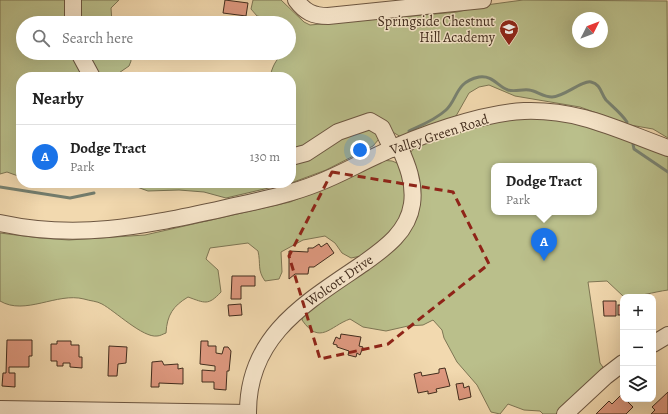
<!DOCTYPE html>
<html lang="en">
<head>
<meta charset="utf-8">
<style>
  body { margin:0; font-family:Alegreya,serif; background:#f6f6f6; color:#222 }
  .controls { position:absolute; right:12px; bottom:12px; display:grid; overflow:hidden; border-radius:8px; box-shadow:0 4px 16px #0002 }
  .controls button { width:36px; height:36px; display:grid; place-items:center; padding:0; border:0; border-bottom:1px solid #e0e0e0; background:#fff; color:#222; font:20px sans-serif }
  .compass { position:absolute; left:572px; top:12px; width:36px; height:36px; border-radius:50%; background:#fff; box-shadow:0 4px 16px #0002; rotate:48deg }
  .you { position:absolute; left:360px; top:150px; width:14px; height:14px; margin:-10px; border:3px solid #fff; border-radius:50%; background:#1a73e8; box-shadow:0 0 0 6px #1a73e833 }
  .badge { display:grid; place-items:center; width:26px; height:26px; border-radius:50%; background:#1a73e8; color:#fff; font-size:13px; font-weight:700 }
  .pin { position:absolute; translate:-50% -33px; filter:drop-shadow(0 1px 2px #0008) }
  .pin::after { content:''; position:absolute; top:21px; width:14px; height:12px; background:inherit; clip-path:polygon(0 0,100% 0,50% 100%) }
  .popup { position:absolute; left:491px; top:163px; width:106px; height:52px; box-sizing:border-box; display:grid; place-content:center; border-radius:8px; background:#fff; filter:drop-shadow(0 1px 3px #0005); font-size:13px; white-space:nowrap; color:#767676 }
  .popup b { font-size:15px; color:#222 }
  .popup::after { content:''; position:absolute; left:50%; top:100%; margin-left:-8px; border:8px solid transparent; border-top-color:#fff }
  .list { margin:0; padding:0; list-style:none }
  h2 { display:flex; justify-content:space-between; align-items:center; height:52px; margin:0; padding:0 16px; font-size:17px }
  h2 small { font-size:13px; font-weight:400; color:#767676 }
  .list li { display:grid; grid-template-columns:26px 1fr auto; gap:12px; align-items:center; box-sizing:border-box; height:64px; padding:0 16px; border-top:1px solid #e0e0e0 }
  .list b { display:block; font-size:15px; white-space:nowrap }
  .list p { margin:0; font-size:13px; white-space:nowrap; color:#767676 }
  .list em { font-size:13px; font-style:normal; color:#767676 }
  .icon { flex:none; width:22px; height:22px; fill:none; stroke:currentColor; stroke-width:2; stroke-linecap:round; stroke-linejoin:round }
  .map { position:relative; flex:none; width:668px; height:414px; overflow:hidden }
  .search { position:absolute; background:#fff; box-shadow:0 4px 16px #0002; left:16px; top:16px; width:280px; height:44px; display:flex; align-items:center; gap:10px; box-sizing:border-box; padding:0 14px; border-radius:22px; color:#767676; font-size:15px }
  .panel { position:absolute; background:#fff; box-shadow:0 4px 16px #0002; left:16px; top:72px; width:280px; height:116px; border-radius:16px }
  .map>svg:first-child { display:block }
</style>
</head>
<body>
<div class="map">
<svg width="668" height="414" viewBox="0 0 668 414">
  <rect width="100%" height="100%" fill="#f2d9af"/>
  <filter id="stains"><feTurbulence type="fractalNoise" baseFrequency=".005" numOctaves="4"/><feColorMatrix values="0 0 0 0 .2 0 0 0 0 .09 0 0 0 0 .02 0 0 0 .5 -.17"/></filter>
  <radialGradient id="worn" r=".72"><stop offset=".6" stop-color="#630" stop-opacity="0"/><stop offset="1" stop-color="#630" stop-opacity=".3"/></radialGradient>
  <!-- green -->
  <g fill="#babf8b" stroke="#7e7654" fill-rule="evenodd">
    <polygon points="0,0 69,0 68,23 23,23 23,53 75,53 85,77 21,77 21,177 7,172 0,174"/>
    <polygon points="81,0 119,0 111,8 112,23 81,23"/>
    <path d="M253 0H281L304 22 310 25 457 12 486 5 523 0 667 1 668 138 653 129 630 125 580 107 515 96 489 85 479 87 469 93 456 116 401 137 364 115 337 127 312 145 291 150V77H270C272 67 278 53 289 53V23H273L272 19 257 16 251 9ZM578 18H602V42H578Z"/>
    <polygon points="84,53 130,53 131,61 129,66 113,77 98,77"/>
    <path d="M516 117 572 119 668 153V290C653 292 639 297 624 297L607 281 588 282 600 363 605 370 558 414H543L540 411 524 410 508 404 500 414 491 412 477 385 457 362 444 338 442 330 433 320 423 325 408 326 386 331 363 327 350 319C330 326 320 346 302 320L303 314 399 244 410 153 416 146 483 124ZM494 166H594V212H494Z"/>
    <polygon points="373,127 379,139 373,146 326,170 291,183 291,161 334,139"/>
    <path d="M380 160 392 161 397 163 401 168 407 199 396 228 361 256 351 258 342 253 335 243 325 236 303 240 281 252 282 272 279 279 265 281C257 270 261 264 258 251L248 243 210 248 206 259 218 270 221 292C208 306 205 303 188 297 173 306 167 315 166 333 163 334 160 336 157 336 143 338 115 311 102 304 97 301 90 301 84 299 57 292 25 316 0 301V233L40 238 69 240 145 235 290 202 322 189Z"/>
    <polygon points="126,183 290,183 226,198 204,192 179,190 148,191"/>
  </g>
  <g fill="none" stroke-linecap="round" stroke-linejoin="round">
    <!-- stream -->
    <g stroke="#788170" stroke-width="3">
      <path d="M409 131C422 125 435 120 446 110 458 99 455 82 479 77 493 75 497 86 508 90 515 92 522 89 529 90 537 91 543 97 552 97 564 97 582 80 591 82 601 84 601 94 606 100 613 107 621 113 627 122"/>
      <polyline points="633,144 634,149 668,172"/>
      <polyline points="0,187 70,198 94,193"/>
    </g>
  </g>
  <!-- building -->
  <g fill="#df9980" stroke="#412c1d">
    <polygon points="225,0 248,3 246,16 223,13"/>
    <polygon points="327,243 334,253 314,267 309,267 308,274 295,274 289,279 289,251 308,252 308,248 313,248 319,244 321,247"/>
    <polygon points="232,276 255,276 255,286 241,286 241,299 231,299"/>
    <polygon points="603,301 616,301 616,316 604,316"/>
    <polygon points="241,304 242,315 229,316 228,305"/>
    <rect x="618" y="305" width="3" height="10"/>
    <polygon points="341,334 361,337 359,346 363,347 360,355 357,353 356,357 348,355 349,351 337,347 337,345 333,344 336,337 340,339"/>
    <polygon points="7,340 32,340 32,356 29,356 29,367 9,367 9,373 15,373 15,387 2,386 3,373 6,373"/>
    <polygon points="57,341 71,341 71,345 79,345 79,357 82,357 82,368 70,367 70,363 63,363 63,366 57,366 57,361 51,361 51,344 57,344"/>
    <polygon points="201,341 208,341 208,346 216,346 216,353 222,354 224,347 228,347 231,351 229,371 227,371 226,390 214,389 214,382 202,382 202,370 215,371 215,366 200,364"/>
    <polygon points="109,346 127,347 126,363 118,364 117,376 108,376"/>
    <polygon points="162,361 164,365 178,364 178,369 183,368 183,384 159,383 159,387 151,387 152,362"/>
    <polygon points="445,368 450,386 436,389 437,392 428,394 428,391 418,393 414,374 421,372 422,376 439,373 439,369"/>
    <polygon points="463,383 464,388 469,386 471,397 459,400 456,384"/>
    <polygon points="668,392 668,414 651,414 655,410 652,407"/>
    <polygon points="621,395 623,399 625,399 633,407 626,414 596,414 609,401 612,404"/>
  </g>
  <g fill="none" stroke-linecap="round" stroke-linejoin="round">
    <!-- minor casing -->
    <g stroke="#6d5742" stroke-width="18">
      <g id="minor">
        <path d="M296 0C305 12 313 16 328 16L483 0"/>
        <polyline points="73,23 73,0"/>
        <polyline points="79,53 92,77"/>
        <polyline points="291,157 306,153 338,132 370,121 382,128 392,149"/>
        <path d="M0 223C78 240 142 226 217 210 251 202 286 196 318 183 339 175 358 164 378 155 417 136 481 113 524 111 579 109 618 130 668 148"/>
        <polyline points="653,344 668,335"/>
        <polyline points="0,409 248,413"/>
        <path d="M248 414C247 335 307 302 364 263 385 248 408 232 412 204 415 183 407 164 399 146"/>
        <polyline points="565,414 606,376 623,363"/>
      </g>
    </g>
    <!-- minor -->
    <use href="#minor" stroke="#f7e6cb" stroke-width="16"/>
  </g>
  <!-- marked area -->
  <path fill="none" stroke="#8f2418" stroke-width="3" stroke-dasharray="8 5" stroke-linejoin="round" d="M332 172 453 192 489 264 388 344 320 359 289 256Z"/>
  <!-- icons -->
  <defs>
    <g id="school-pin" transform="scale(1)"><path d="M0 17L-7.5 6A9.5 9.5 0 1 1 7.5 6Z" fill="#8f2418" stroke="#f7e6cb"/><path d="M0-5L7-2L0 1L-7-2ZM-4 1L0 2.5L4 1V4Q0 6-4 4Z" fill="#fff"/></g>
  </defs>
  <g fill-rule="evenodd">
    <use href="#school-pin" x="509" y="29"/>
  </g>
  <g text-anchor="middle" stroke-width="3" stroke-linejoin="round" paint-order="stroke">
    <!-- poi labels -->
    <g font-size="14" fill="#412c1d" stroke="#f7e6cb" text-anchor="end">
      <text x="495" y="26">Springside Chestnut<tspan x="495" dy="16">Hill Academy</tspan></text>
    </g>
    <!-- street labels -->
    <g font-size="14" fill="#412c1d" stroke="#f7e6cb">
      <text transform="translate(439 134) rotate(-18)" y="5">Valley Green Road</text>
      <text transform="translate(339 280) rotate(-35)" y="5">Wolcott Drive</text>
    </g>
  </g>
  <rect width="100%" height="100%" filter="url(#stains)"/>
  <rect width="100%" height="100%" fill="url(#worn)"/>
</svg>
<div class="controls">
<button>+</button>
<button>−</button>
<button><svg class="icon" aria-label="layers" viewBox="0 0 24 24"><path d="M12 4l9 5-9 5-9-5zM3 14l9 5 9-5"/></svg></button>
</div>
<svg class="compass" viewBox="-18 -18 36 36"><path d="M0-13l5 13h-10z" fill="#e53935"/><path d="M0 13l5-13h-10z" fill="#767676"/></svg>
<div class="you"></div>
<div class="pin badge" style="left:544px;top:261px">A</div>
<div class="popup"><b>Dodge Tract</b>Park</div>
<div class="search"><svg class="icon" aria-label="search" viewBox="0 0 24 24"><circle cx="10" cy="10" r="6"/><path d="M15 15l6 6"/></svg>Search here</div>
<section class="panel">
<h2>Nearby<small></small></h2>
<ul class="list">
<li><span class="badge">A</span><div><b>Dodge Tract</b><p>Park</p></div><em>130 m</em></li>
</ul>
</section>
</div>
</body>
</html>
